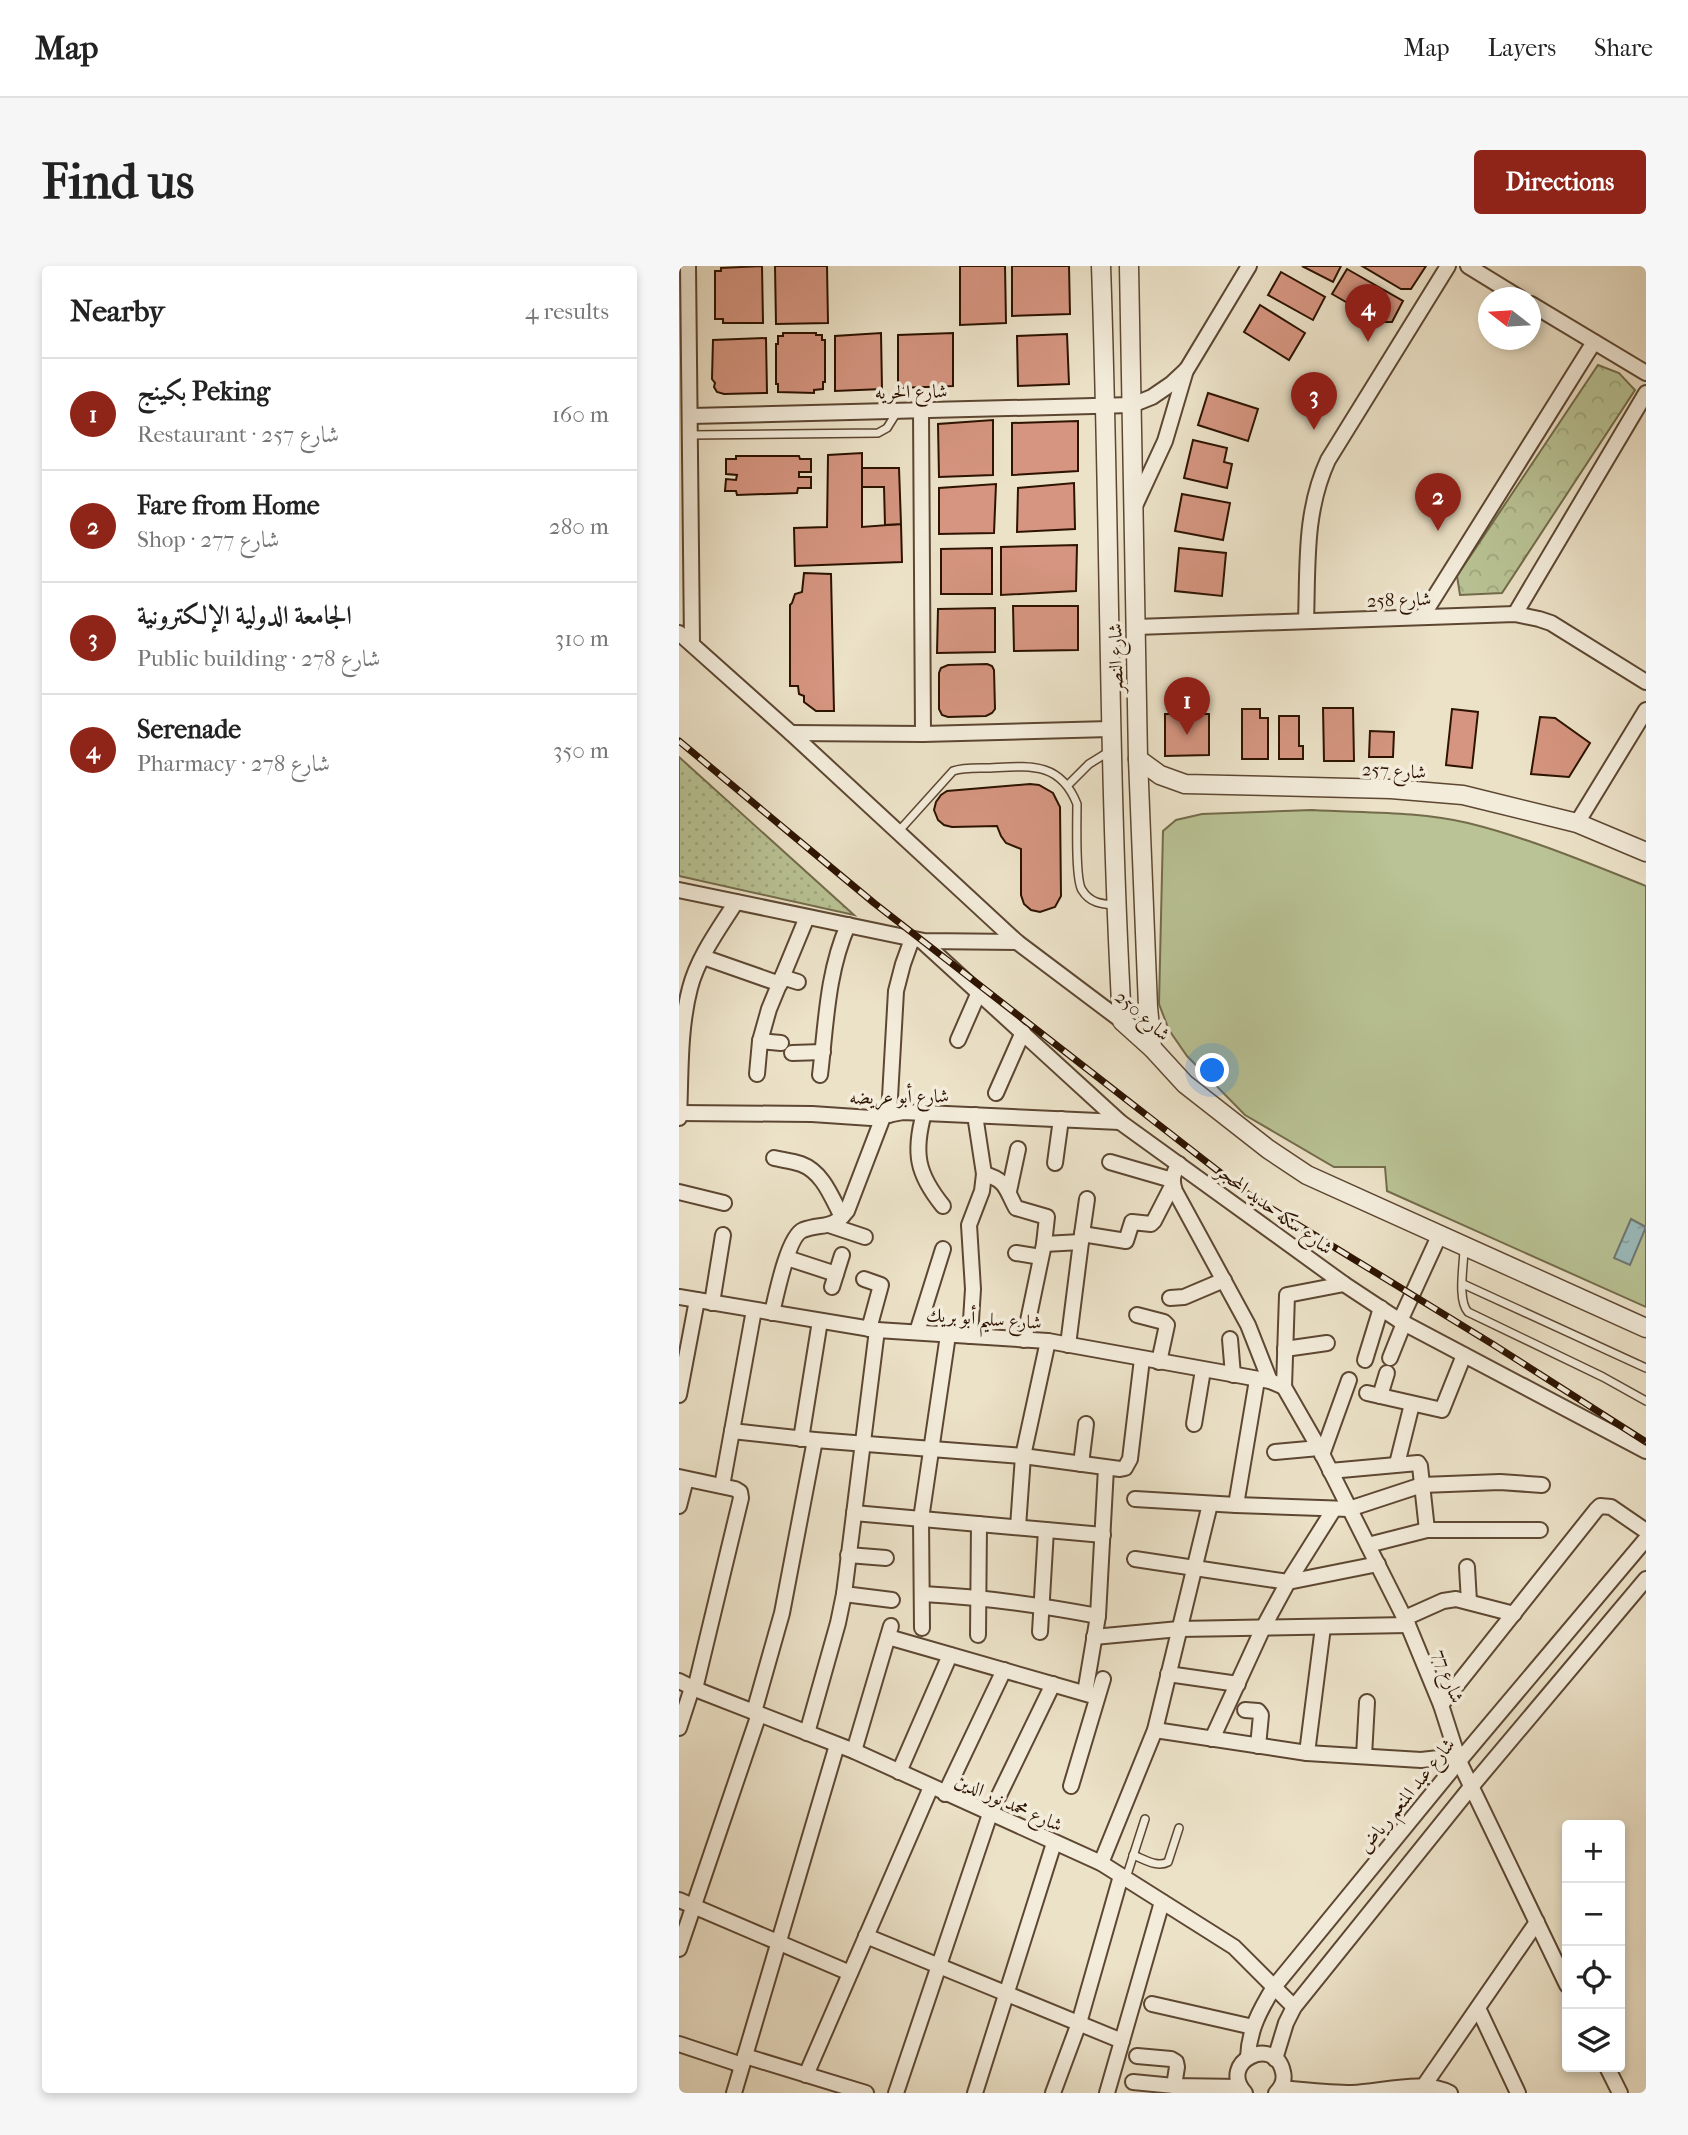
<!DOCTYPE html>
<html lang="en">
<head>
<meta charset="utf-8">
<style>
  body { margin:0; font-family:"IM FELL French Canon",Amiri,serif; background:#f6f6f6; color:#222 }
  .controls { position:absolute; right:21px; bottom:21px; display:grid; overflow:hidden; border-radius:7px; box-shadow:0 4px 10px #0003 }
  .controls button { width:63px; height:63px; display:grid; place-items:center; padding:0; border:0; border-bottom:2px solid #e0e0e0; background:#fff; color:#222; font:35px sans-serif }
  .compass { position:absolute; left:799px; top:21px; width:63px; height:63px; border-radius:50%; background:#fff; box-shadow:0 4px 10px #0003; rotate:287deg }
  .you { position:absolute; left:534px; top:805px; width:24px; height:24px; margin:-18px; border:5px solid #fff; border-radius:50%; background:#1a73e8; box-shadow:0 0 0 10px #1a73e833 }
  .badge { display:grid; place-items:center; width:46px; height:46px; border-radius:50%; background:#8f2418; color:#fff; font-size:23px; font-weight:700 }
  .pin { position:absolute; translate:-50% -58px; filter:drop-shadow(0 2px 4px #0008) }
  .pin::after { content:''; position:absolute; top:37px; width:24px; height:21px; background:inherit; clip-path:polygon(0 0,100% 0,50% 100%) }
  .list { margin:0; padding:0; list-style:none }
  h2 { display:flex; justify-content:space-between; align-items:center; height:91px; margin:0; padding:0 28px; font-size:30px }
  h2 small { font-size:23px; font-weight:400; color:#767676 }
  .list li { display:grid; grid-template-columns:46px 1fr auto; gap:21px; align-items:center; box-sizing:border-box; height:112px; padding:0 28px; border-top:2px solid #e0e0e0 }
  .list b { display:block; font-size:26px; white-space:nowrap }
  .list p { margin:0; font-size:23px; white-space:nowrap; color:#767676 }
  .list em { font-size:23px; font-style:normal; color:#767676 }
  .icon { flex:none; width:38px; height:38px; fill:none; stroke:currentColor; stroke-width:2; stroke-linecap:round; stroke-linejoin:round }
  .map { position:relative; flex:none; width:967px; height:1827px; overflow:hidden; border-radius:7px }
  header { display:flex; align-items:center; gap:42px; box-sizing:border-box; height:98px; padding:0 35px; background:#fff; border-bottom:2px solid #e0e0e0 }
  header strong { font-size:33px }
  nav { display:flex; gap:38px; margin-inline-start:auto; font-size:24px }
  .intro { display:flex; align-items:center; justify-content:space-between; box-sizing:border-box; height:168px; padding:0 42px }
  h1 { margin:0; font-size:49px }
  .button { padding:18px 32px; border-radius:7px; background:#8f2418; color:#fff; font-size:24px; font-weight:700 }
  main { display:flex; gap:42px; padding:0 42px }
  aside { flex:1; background:#fff; border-radius:7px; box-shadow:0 4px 10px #0003 }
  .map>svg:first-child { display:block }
</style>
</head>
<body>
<header>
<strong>Map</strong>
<nav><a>Map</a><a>Layers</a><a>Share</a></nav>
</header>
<div class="intro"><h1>Find us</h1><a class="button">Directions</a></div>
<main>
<aside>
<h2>Nearby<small>4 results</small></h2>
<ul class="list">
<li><span class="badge">1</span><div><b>بكينج Peking</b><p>Restaurant · شارع 257</p></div><em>160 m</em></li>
<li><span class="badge">2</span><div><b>Fare from Home</b><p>Shop · شارع 277</p></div><em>280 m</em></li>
<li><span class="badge">3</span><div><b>الجامعة الدولية الإلكترونية</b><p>Public building · شارع 278</p></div><em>310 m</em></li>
<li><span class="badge">4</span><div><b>Serenade</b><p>Pharmacy · شارع 278</p></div><em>350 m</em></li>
</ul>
</aside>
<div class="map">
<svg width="967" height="1827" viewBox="0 0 967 1827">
  <defs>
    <pattern id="grass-dots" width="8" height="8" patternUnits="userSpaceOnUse" patternTransform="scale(1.75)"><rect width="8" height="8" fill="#b9c395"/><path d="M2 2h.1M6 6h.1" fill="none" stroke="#9fa77f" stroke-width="1.8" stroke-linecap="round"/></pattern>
    <pattern id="park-crowns" width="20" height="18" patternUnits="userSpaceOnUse" patternTransform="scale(1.75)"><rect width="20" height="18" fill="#b9c395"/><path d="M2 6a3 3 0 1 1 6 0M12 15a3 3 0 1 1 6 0" fill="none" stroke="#9fa77f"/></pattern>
    <pattern id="water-ripples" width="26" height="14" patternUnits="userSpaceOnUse" patternTransform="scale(1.75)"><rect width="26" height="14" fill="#9bbcbe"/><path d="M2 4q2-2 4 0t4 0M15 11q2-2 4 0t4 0" fill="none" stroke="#86a1a2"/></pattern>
  </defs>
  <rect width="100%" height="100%" fill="#ece2c8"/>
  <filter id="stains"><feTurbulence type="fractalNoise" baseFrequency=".00286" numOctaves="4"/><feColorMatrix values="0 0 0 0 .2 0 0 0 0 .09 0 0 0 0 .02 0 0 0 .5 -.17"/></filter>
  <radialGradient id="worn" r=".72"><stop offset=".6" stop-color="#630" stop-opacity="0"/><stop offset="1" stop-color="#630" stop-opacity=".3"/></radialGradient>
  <!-- grass -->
  <polygon fill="url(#grass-dots)" stroke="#736b4a" stroke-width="2" points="0,491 175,649 0,610"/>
  <!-- park -->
  <polygon fill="url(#park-crowns)" stroke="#736b4a" stroke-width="2" points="919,99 940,107 956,124 823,327 781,329 778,310"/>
  <!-- pitch -->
  <path fill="#b9c395" stroke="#736b4a" stroke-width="2" d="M633 544C685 547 739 545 789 557 850 572 909 597 967 620V1041L708 925 706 901H655L566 849 508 790 490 764 480 738 484 565 497 554 523 548Z"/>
  <!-- water -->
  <polygon fill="url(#water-ripples)" stroke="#6f7872" stroke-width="2" points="952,953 967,961 951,999 935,992"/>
  <!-- building -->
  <g fill="#d59580" stroke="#2d1300" stroke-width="2">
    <polygon points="83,0 84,57 44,57 44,53 36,53 36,5 42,5 42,2"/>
    <polygon points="96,0 148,0 149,57 97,58"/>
    <polygon points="281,0 326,0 327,57 281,59"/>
    <polygon points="333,0 390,0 391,48 333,50"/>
    <polygon points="623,0 662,0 654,16"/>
    <polygon points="683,0 747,0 732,23 722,23"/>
    <polygon points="668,3 724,35 713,56 702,56 653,28"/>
    <polygon points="602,6 646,31 634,54 589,29"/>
    <polygon points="581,39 626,67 610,94 565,66"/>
    <polygon points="104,67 137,67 137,69 143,69 143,74 146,74 146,116 144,116 144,123 135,124 135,127 99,126 99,118 97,118 97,78 99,78 99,70 104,70"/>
    <polygon points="202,67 203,123 156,125 156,70"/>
    <polygon points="274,67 274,120 219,122 219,69"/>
    <polygon points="388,68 390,118 339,120 338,70"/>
    <polygon points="87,72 88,127 45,128 38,126 35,121 36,117 33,113 34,74"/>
    <polygon points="529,127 579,143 569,175 519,159"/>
    <polygon points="314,154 314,209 260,211 259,158"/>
    <polygon points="399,155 399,205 333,209 333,157"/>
    <polygon points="514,174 548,182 545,196 553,198 548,222 505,212"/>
    <polygon points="183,187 183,261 222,258 223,296 116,300 115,262 148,261 149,189"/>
    <polygon points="57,190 120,190 121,193 132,193 132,206 120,206 120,211 132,211 132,222 119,222 118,227 58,229 57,225 46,225 47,213 57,214 58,209 47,208 47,193 57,193"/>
    <polygon points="183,202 220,202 222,258 206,259 205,221 183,221"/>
    <polygon points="395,217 396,263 338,266 339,222"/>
    <polygon points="317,218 315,267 260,268 260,222"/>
    <polygon points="503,228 551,237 544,274 496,265"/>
    <polygon points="398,279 397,325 322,329 322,281"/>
    <polygon points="313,282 313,328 262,328 262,283"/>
    <polygon points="500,282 547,287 543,330 496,325"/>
    <polygon points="125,307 152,308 155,445 137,445 125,436 125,430 120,428 119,420 111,420 111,339 113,337 116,328 123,326"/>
    <polygon points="334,340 399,340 399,384 335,385"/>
    <polygon points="316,342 316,386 258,387 259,343"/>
    <polygon points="308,398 313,400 315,404 316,443 313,447 307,450 269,451 263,449 260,443 260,407 262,402 269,399"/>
    <polygon points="644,442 674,442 675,495 645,495"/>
    <polygon points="563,443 581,443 581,452 589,452 589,493 563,493"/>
    <polygon points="773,443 799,446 793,502 767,499"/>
    <polygon points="486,448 530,448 530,489 486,490"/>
    <polygon points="600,450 620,450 620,480 624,480 624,493 600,493"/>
    <polygon points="861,451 876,452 911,477 890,511 852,508"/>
    <polygon points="691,465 715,466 714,491 690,491"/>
    <polygon points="351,518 360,519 374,527 381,541 382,630 376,641 361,646 352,644 345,638 342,629 342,583 327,577 322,570 318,560 273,561 265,559 259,554 255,544 257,536 262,529 268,525"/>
  </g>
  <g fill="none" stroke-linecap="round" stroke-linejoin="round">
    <!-- service casing -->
    <g stroke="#5d4732" stroke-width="10">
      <g id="service">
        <polyline points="12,169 199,167 208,162 218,146"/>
        <polyline points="389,519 410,498 431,485"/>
        <path d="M219 566 274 505C285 501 299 502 311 502 350 500 381 495 398 538 398 554 396 613 403 624 411 637 422 638 436 639"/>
        <path d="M785 982C785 999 778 1034 789 1046L924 1111 967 1135"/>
        <polyline points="784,1018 967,1102"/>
        <path d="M454 1589C465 1593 478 1602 489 1596L500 1562"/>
        <polyline points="447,1612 466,1553"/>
      </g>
    </g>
    <!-- minor casing -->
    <g stroke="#5d4732" stroke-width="18">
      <g id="minor">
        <polyline points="9,0 13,378"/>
        <polyline points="789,0 841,32"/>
        <polyline points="852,38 967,107"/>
        <polyline points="242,144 244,468"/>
        <polyline points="12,150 453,139 473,131 492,118 508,103 570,0"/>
        <polyline points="455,242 486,175 507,104"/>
        <polyline points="836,348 967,127"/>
        <polyline points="743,351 915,76"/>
        <path d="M627 355C629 300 625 246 649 194L769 0"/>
        <polyline points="457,361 836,348 860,353 872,357 967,416"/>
        <polyline points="0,367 112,467 338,676 443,755"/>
        <polyline points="112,467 244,468 431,463"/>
        <polyline points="898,557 967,444"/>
        <polyline points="0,624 245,675 338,676"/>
        <polyline points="243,675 441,856 665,1018 721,1055 967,1185"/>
        <polyline points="24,691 101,718"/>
        <polyline points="103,711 119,716"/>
        <polyline points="279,774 300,726"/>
        <polyline points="81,775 102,777"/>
        <polyline points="113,787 144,786"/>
        <polyline points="78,808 81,775 90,743 128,651"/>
        <path d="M141 809C147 759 148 706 169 659"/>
        <polyline points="317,827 344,766"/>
        <polyline points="0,847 133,848 192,852 224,846 441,856"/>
        <path d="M245 847C234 887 238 908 264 940"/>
        <polyline points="210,849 217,725 224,698 233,673"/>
        <path d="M0 852C2 810 0 764 11 722 19 691 40 663 57 636"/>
        <path d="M95 892C104 894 114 895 122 898 144 906 153 932 163 951"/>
        <polyline points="431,896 493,914"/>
        <polyline points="376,897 382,853"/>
        <path d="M500 898C494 907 492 914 496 925L569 1059 591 1115"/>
        <path d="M305 908C328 914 327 924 337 942L368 951 365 978 345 1074"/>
        <polyline points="330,925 339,883"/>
        <polyline points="0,926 45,937"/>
        <polyline points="150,959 186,971"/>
        <polyline points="403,968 408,933"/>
        <polyline points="365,978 402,976"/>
        <polyline points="337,987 362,991"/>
        <polyline points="108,992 157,1008"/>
        <polyline points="185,1013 202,1019 190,1063"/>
        <polyline points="153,1021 163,989"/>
        <polyline points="0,1031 198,1064 369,1075 591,1115 605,1121"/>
        <polyline points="491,1032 505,1031 545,1014"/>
        <polyline points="33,1037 44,969"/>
        <path d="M93 1047C97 1030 109 970 124 964 143 957 153 964 168 945L204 851"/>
        <polyline points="458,1049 485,1056 488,1059 480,1096"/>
        <polyline points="721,1055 760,970"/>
        <polyline points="238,1066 264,983"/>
        <polyline points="291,1070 294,1023 290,959 303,925 305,908 296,849"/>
        <polyline points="551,1073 554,1109"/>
        <polyline points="389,1079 403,968 447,975 453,956 472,958 475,955 494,918"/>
        <polyline points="606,1083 648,1077"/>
        <polyline points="711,1092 725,1057"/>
        <polyline points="686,1094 702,1042"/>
        <polyline points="605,1121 640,1182 729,1359 762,1439 780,1495 888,1719"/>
        <polyline points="605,1121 608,1029 665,1018"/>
        <polyline points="688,1127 763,1144 785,1089"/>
        <polyline points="0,1129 18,1034"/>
        <polyline points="701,1130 708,1107"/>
        <polyline points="515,1158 524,1104"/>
        <polyline points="53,1165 136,1174 344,1190 441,1203 446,1202 451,1193 463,1093"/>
        <polyline points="122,1173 141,1055"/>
        <polyline points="596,1186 640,1182"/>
        <polyline points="643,1189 670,1114"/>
        <polyline points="402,1198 407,1158"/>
        <polyline points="718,1198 733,1138"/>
        <polyline points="651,1205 739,1197 741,1200 748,1264"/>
        <polyline points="0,1211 56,1223 61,1226 62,1232 16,1423"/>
        <polyline points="43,1220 75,1044"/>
        <polyline points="456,1233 557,1239 670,1243 743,1219 821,1216 863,1219"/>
        <polyline points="557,1239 578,1114"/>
        <polyline points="0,1240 7,1213"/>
        <polyline points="175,1247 424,1269"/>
        <polyline points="339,1261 344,1190 369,1075"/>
        <polyline points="689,1279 748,1264 861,1264"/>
        <polyline points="169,1289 207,1292"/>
        <polyline points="456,1293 609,1316 699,1298"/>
        <polyline points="788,1301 790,1336"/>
        <polyline points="165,1328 213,1334"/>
        <path d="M244 1328C303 1331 361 1339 419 1350"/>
        <polyline points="726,1352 764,1335 777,1333 835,1348"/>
        <polyline points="243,1362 242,1253 269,1069"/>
        <polyline points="361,1366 367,1264"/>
        <polyline points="299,1369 300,1258"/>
        <polyline points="209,1371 418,1431"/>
        <polyline points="415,1371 500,1363 729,1359"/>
        <polyline points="489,1408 559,1418"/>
        <polyline points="0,1415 16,1423 175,1485 422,1597 555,1681 615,1741"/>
        <polyline points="406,1427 419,1350 427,1202"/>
        <polyline points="762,1439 917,1244 921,1240 932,1241 967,1265"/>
        <polyline points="566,1444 579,1445 582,1449 579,1480"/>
        <polyline points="75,1446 103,1347 136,1174"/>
        <polyline points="0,1462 13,1422"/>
        <polyline points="476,1464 628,1487 742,1494 778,1490"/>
        <polyline points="128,1467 159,1357 165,1328 198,1064"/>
        <polyline points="533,1473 584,1362 609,1316 655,1243"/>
        <polyline points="175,1485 212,1360"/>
        <polyline points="628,1487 644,1361"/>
        <polyline points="685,1490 688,1436"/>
        <polyline points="220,1506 271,1389"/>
        <polyline points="392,1520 424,1413"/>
        <polyline points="266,1528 325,1404"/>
        <polyline points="422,1597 476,1464 531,1238"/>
        <polyline points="0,1634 171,1707"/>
        <polyline points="187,1670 443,1775"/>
        <polyline points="0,1683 80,1448"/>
        <polyline points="473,1738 574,1761"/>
        <polyline points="799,1742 839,1827"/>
        <polyline points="0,1778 63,1799"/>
        <polyline points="66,1790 187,1827"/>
        <polyline points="458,1790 492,1793 497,1796 498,1801 495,1820 561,1821"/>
        <path d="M569 1791C570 1764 581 1744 595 1721L780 1495 967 1273"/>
        <polyline points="596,1793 607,1757 615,1741 792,1521 967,1313"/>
        <polyline points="928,1801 941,1827"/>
        <polyline points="127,1809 252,1521"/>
        <polyline points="454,1816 495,1820"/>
        <polyline points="744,1821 858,1656"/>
        <path d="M602 1822C626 1824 650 1827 673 1827 703 1826 744 1813 771 1827"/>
        <polyline points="55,1827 158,1479"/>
        <polyline points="217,1827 311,1548 374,1418"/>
        <polyline points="296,1827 375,1577"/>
        <polyline points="374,1827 400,1757 442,1610"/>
        <polyline points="428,1827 483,1636"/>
        <path d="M566 1827C538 1796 596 1768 604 1806 606 1814 603 1821 597 1827"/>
      </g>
    </g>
    <!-- tertiary casing -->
    <g stroke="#5d4732" stroke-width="21">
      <g id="tertiary">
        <path d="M422 0C431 252 429 504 443 755L473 782 506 818 589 883 628 909 967 1062"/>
        <polyline points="450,0 459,493 469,741 473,782"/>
        <polyline points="459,493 481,509 506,518 712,523 784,529 898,557 967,586"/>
      </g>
    </g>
    <!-- service -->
    <use href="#service" stroke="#f3ecdb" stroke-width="7"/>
    <!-- minor -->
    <use href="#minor" stroke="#f3ecdb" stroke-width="14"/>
    <!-- tertiary -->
    <use href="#tertiary" stroke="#f3ecdb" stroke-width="18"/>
    <!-- rail casing -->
    <g stroke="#2d1300" stroke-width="7">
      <polyline id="rail" points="0,475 195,637 570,929 815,1079 967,1176"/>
    </g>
    <!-- rail -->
    <use href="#rail" stroke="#f3ecdb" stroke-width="4.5" stroke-dasharray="13" stroke-linecap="butt"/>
  </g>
  <g text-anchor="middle" stroke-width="7" stroke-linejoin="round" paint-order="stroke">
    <!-- street labels -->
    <g font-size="19" fill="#2d1300" stroke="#f3ecdb">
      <text transform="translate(232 125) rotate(-1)" y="7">شارع الحريه</text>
      <text transform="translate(720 333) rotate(-2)" y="7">شارع 258</text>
      <text transform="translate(436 392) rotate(-91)" y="7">شارع النصر</text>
      <text transform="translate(715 504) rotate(3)" y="7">شارع 257</text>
      <text transform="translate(464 749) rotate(41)" y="7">شارع 250</text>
      <text transform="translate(220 830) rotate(-1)" y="7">شارع أبو عريضه</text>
      <text transform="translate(596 943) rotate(36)" y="7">شارع سكه حديد المحجر</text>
      <text transform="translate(305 1052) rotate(4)" y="7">شارع سليم أبو بريك</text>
      <text transform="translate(770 1410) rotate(69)" y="7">شارع 77</text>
      <text transform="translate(727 1529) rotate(-51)" y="7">شارع عبد المنعم رياض</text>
      <text transform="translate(330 1536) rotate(24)" y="7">شارع محمد نور الدين</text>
    </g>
  </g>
  <rect width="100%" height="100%" filter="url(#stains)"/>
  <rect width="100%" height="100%" fill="url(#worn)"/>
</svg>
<div class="controls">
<button>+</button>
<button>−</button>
<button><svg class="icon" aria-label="locate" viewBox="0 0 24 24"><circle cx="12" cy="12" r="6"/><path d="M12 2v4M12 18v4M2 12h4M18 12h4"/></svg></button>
<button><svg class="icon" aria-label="layers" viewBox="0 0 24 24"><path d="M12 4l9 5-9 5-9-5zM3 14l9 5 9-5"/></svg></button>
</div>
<svg class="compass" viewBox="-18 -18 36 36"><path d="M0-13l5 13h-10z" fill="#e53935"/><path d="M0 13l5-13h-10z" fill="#767676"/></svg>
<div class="you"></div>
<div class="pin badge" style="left:508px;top:469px">1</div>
<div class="pin badge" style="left:759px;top:265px">2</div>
<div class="pin badge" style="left:635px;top:164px">3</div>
<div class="pin badge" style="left:689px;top:76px">4</div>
</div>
</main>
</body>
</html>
